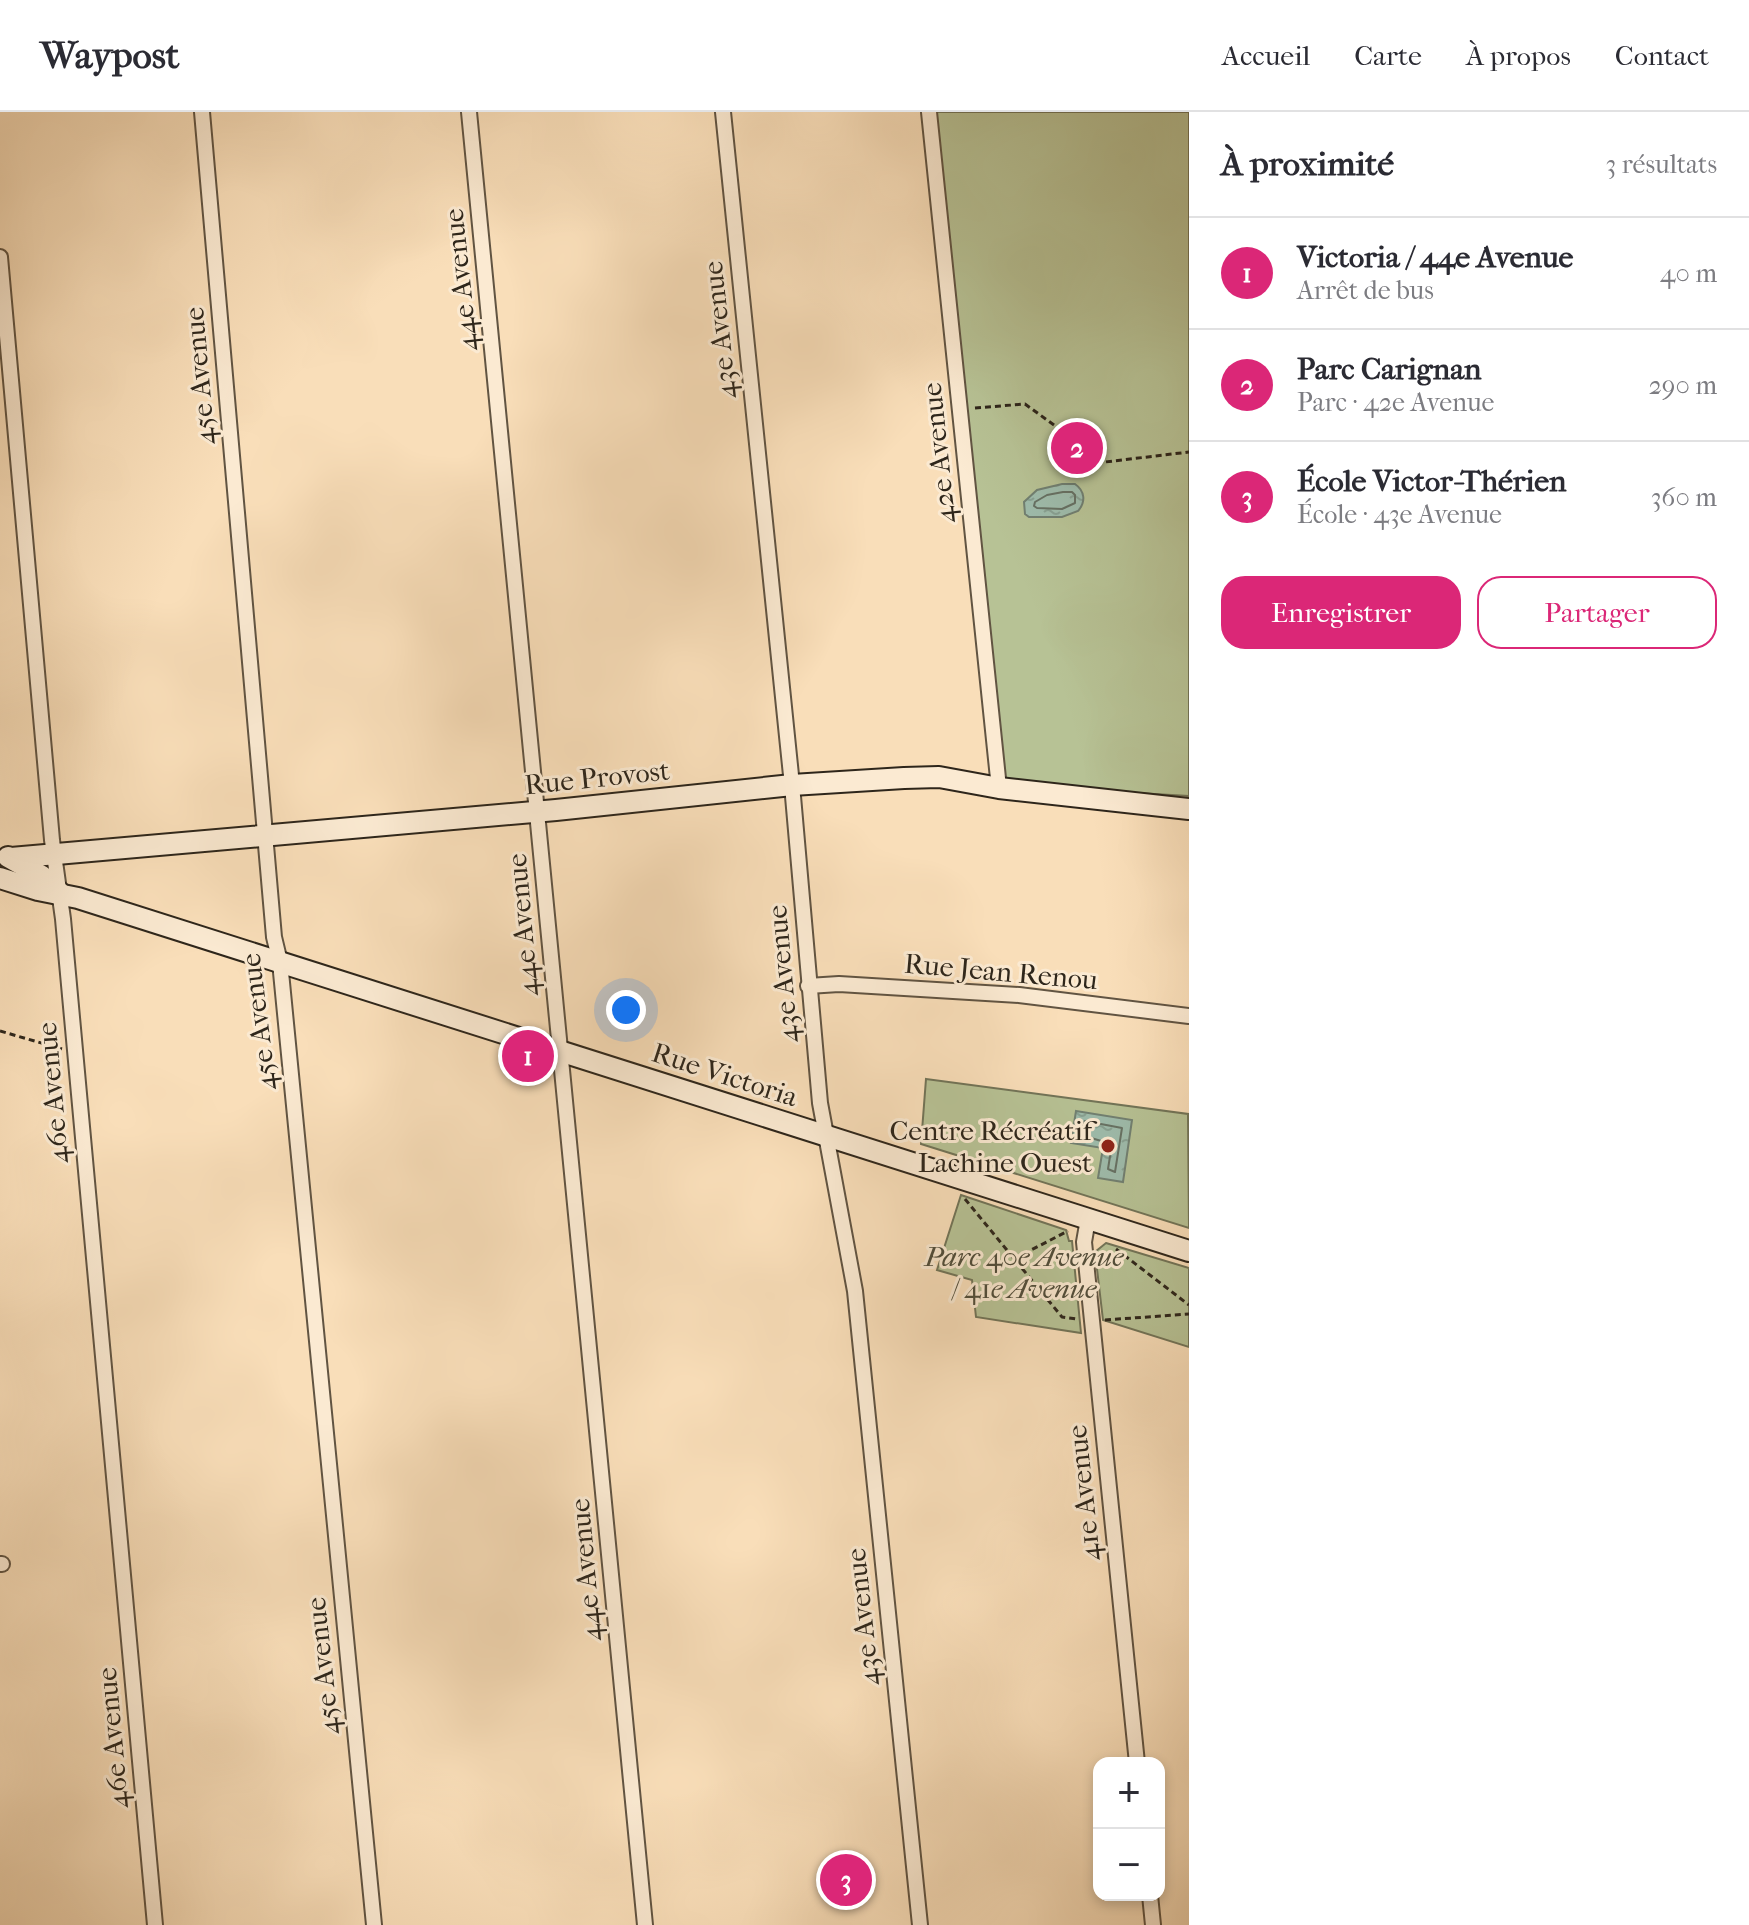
<!DOCTYPE html>
<html lang="fr">
<head>
<meta charset="utf-8">
<style>
  body { margin:0; font-family:"IM FELL French Canon",serif; background:#f7f7f7; color:#2b2b33 }
  .controls { position:absolute; right:24px; bottom:24px; display:grid; overflow:hidden; border-radius:16px; box-shadow:0 4px 12px #0003 }
  .controls button { width:72px; height:72px; display:grid; place-items:center; padding:0; border:0; border-bottom:2px solid #e1e1e2; background:#fff; color:#2b2b33; font:40px sans-serif }
  .you { position:absolute; left:626px; top:898px; width:28px; height:28px; margin:-20px; border:6px solid #fff; border-radius:50%; background:#1a73e8; box-shadow:0 0 0 12px #1a73e833 }
  .badge { display:grid; place-items:center; width:52px; height:52px; border-radius:50%; background:#db2777; color:#fff; font-size:26px; font-weight:700 }
  .pin { position:absolute; translate:-50% -50%; border:4px solid #fff; box-shadow:0 2px 8px #0006 }
  .list { margin:0; padding:0; list-style:none }
  h2 { display:flex; justify-content:space-between; align-items:center; height:104px; margin:0; padding:0 32px; font-size:34px }
  h2 small { font-size:26px; font-weight:400; color:#7c7c81 }
  .list li { display:grid; grid-template-columns:52px 1fr auto; gap:24px; align-items:center; box-sizing:border-box; height:112px; padding:0 32px; border-top:2px solid #e1e1e2 }
  .list b { display:block; font-size:30px; white-space:nowrap }
  .list p { margin:0; font-size:26px; white-space:nowrap; color:#7c7c81 }
  .list em { font-size:26px; font-style:normal; color:#7c7c81 }
  .actions { display:flex; gap:16px; padding:24px 32px }
  .actions a { flex:1; padding:18px 0; border:2px solid #db2777; border-radius:24px; text-align:center; font-size:28px; color:#db2777 }
  .actions .main { background:#db2777; color:#fff }
  .map { position:relative; flex:none; width:1189px; height:1813px; overflow:hidden }
  header { display:flex; align-items:center; gap:48px; box-sizing:border-box; height:112px; padding:0 40px; background:#fff; border-bottom:2px solid #e1e1e2 }
  header strong { font-size:38px }
  nav { display:flex; gap:44px; margin-inline-start:auto; font-size:28px }
  main { display:flex }
  aside { flex:1; background:#fff }
  .map>svg:first-child { display:block }
</style>
</head>
<body>
<header>
<strong>Waypost</strong>
<nav><a>Accueil</a><a>Carte</a><a>À propos</a><a>Contact</a></nav>
</header>
<main>
<div class="map">
<svg width="1189" height="1813" viewBox="0 0 1189 1813">
  <defs>
    <pattern id="water-ripples" width="26" height="14" patternUnits="userSpaceOnUse" patternTransform="scale(2)"><rect width="26" height="14" fill="#9ebcac"/><path d="M2 4q2-2 4 0t4 0M15 11q2-2 4 0t4 0" fill="none" stroke="#88a193"/></pattern>
  </defs>
  <rect width="100%" height="100%" fill="#f9deb9"/>
  <filter id="stains"><feTurbulence type="fractalNoise" baseFrequency=".0025" numOctaves="4"/><feColorMatrix values="0 0 0 0 .2 0 0 0 0 .09 0 0 0 0 .02 0 0 0 .5 -.17"/></filter>
  <radialGradient id="worn" r=".72"><stop offset=".6" stop-color="#630" stop-opacity="0"/><stop offset="1" stop-color="#630" stop-opacity=".3"/></radialGradient>
  <!-- park -->
  <g fill="#b7c295" stroke="#727458" stroke-width="2">
    <polygon points="929,0 1189,0 1189,684 1001,673"/>
    <polygon points="926,967 1188,1002 1189,1116 921,1032"/>
    <polygon points="961,1083 1066,1118 1069,1129 1072,1129 1081,1221 976,1205 972,1168 937,1158"/>
    <polygon points="1106,1131 1189,1156 1189,1235 1103,1208 1095,1140"/>
  </g>
  <!-- water -->
  <g fill="url(#water-ripples)" stroke="#718072" stroke-width="2">
    <path d="M1062 372H1075C1085 379 1086 390 1078 399L1062 405H1029L1025 402 1024 390 1037 378Z"/>
    <polygon points="1076,999 1132,1008 1123,1070 1098,1066 1103,1036 1071,1031"/>
  </g>
  <g fill="none" stroke-linecap="round" stroke-linejoin="round">
    <!-- shore -->
    <g stroke="#667164" stroke-width="2">
      <polygon points="1063,380 1072,380 1075,383 1075,391 1062,397 1037,396 1034,394 1035,390 1047,383"/>
      <polygon points="1085,1009 1122,1016 1115,1060 1108,1057 1111,1038 1108,1031 1081,1023 1082,1012"/>
    </g>
    <!-- street casing -->
    <g stroke="#615442" stroke-width="18">
      <g id="street">
        <polyline points="202,0 274,825 280,850 374,1813"/>
        <polyline points="469,0 645,1813"/>
        <polyline points="723,0 792,673 820,991 855,1179 920,1813"/>
        <polyline points="929,0 999,676"/>
        <polyline points="0,145 52,728 63,807 155,1813"/>
        <polyline points="808,874 839,872 1019,883 1189,904"/>
        <polyline points="1088,1107 1084,1130 1137,1651"/>
        <polyline points="0,1452 2,1452"/>
        <polyline points="1150,1783 1153,1813"/>
      </g>
    </g>
    <!-- secondary casing -->
    <g stroke="#2e261b" stroke-width="24">
      <g id="secondary">
        <polyline points="8,745 42,764 60,781"/>
        <polyline points="11,746 556,698 792,673 904,666 939,665 999,676 1189,697"/>
        <polyline points="0,766 38,778 78,786 1189,1139"/>
      </g>
    </g>
    <!-- path -->
    <g stroke="#2e261b" stroke-width="3" stroke-dasharray="6 4" stroke-linecap="butt">
      <polyline points="975,296 1025,292 1105,350 1189,340"/>
      <polyline points="0,919 62,937"/>
      <polyline points="965,1087 1062,1205 1077,1207"/>
      <polyline points="1116,1137 1189,1193"/>
      <polyline points="1016,1149 1029,1139 1068,1119"/>
      <polyline points="1105,1208 1189,1202"/>
    </g>
    <!-- street -->
    <use href="#street" stroke="#fbead2" stroke-width="14"/>
    <!-- secondary -->
    <use href="#secondary" stroke="#fbead2" stroke-width="20"/>
  </g>
  <!-- markers -->
  <circle fill="#8f2418" stroke="#fbead2" stroke-width="3" cx="1108" cy="1034" r="8"/>
  <g text-anchor="middle" stroke-width="6" stroke-linejoin="round" paint-order="stroke">
    <!-- street labels -->
    <g font-size="28" fill="#2e261b" stroke="#fbead2">
      <text transform="translate(460 168) rotate(-96)" y="10">44e Avenue</text>
      <text transform="translate(719 218) rotate(-96)" y="10">43e Avenue</text>
      <text transform="translate(199 264) rotate(-95)" y="10">45e Avenue</text>
      <text transform="translate(938 341) rotate(-96)" y="10">42e Avenue</text>
      <text transform="translate(597 665) rotate(-6)" y="10">Rue Provost</text>
      <text transform="translate(522 813) rotate(-95)" y="10">44e Avenue</text>
      <text transform="translate(1001 859) rotate(5)" y="10">Rue Jean Renou</text>
      <text transform="translate(782 862) rotate(-95)" y="10">43e Avenue</text>
      <text transform="translate(258 910) rotate(-97)" y="10">45e Avenue</text>
      <text transform="translate(725 962) rotate(18)" y="10">Rue Victoria</text>
      <text transform="translate(52 981) rotate(-95)" y="10">46e Avenue</text>
      <text transform="translate(1083 1381) rotate(-96)" y="10">41e Avenue</text>
      <text transform="translate(585 1458) rotate(-95)" y="10">44e Avenue</text>
      <text transform="translate(862 1505) rotate(-96)" y="10">43e Avenue</text>
      <text transform="translate(322 1554) rotate(-96)" y="10">45e Avenue</text>
      <text transform="translate(112 1626) rotate(-95)" y="10">46e Avenue</text>
    </g>
    <!-- poi labels -->
    <g font-size="28" fill="#2e261b" stroke="#fbead2" text-anchor="end">
      <text x="1092" y="1028">Centre Récréatif<tspan x="1092" dy="32">Lachine Ouest</tspan></text>
    </g>
    <!-- park labels -->
    <g font-size="28" font-style="italic" fill="#504d3a" stroke="#fbead2">
      <text x="1024" y="1154">Parc 40e Avenue<tspan x="1024" dy="32">/ 41e Avenue</tspan></text>
    </g>
  </g>
  <rect width="100%" height="100%" filter="url(#stains)"/>
  <rect width="100%" height="100%" fill="url(#worn)"/>
</svg>
<div class="controls">
<button>+</button>
<button>−</button>
</div>
<div class="you"></div>
<div class="pin badge" style="left:528px;top:944px">1</div>
<div class="pin badge" style="left:1077px;top:336px">2</div>
<div class="pin badge" style="left:846px;top:1768px">3</div>
</div>
<aside>
<h2>À proximité<small>3 résultats</small></h2>
<ul class="list">
<li><span class="badge">1</span><div><b>Victoria / 44e Avenue</b><p>Arrêt de bus</p></div><em>40 m</em></li>
<li><span class="badge">2</span><div><b>Parc Carignan</b><p>Parc · 42e Avenue</p></div><em>290 m</em></li>
<li><span class="badge">3</span><div><b>École Victor-Thérien</b><p>École · 43e Avenue</p></div><em>360 m</em></li>
</ul>
<div class="actions"><a class="main">Enregistrer</a><a>Partager</a></div>
</aside>
</main>
</body>
</html>
